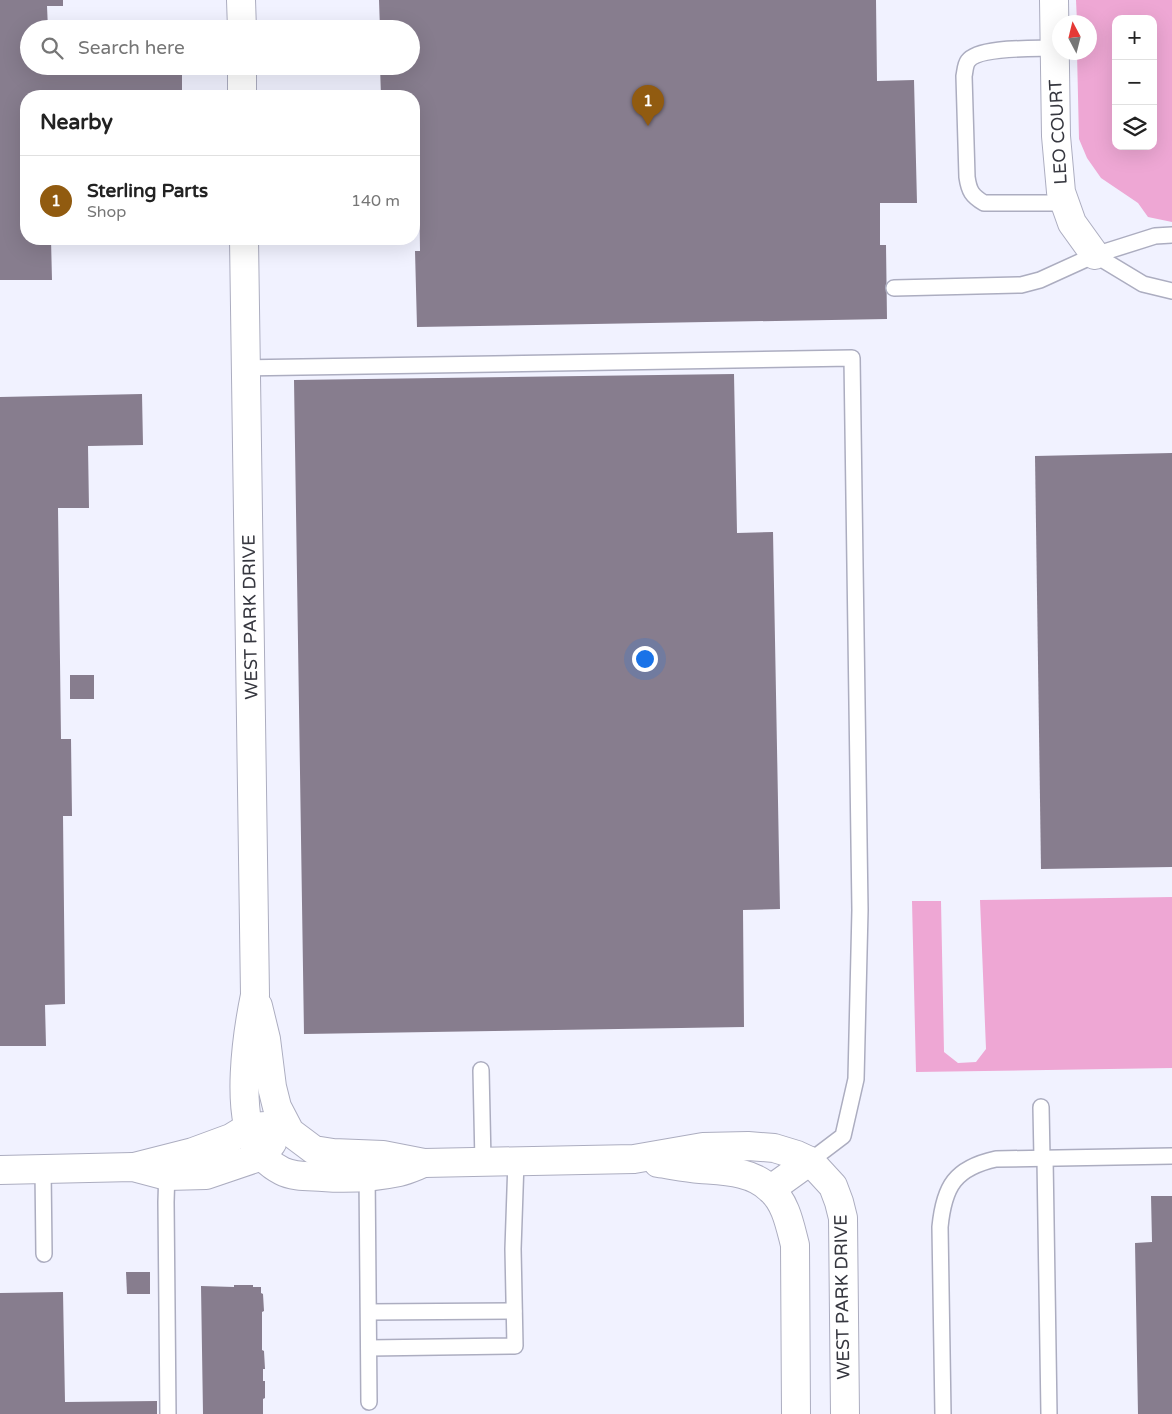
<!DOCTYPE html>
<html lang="en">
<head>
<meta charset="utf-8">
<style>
  body { margin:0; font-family:"Varela Round",sans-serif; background:#f2f2f2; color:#222 }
  .controls { position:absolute; right:15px; top:15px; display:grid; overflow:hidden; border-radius:10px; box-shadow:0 5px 20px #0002 }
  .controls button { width:45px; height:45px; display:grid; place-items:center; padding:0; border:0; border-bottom:1px solid #e0e0e0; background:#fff; color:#222; font:25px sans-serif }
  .compass { position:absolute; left:1052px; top:15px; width:45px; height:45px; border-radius:50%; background:#fff; box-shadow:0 5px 20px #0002; rotate:353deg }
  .you { position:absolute; left:644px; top:658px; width:18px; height:18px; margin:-12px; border:4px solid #fff; border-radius:50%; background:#1a73e8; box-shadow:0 0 0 8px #1a73e833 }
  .badge { display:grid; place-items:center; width:32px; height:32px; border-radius:50%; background:#915b10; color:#fff; font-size:16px; font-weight:700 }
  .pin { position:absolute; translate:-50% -41px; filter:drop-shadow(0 1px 2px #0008) }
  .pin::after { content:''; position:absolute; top:26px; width:18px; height:15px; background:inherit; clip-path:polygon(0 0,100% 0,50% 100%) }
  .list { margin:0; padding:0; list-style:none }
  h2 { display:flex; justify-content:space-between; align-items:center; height:65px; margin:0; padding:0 20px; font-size:21px }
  h2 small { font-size:16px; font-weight:400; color:#767676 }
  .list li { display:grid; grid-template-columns:32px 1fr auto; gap:15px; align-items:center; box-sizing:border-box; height:90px; padding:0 20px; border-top:1px solid #e0e0e0 }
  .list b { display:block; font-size:19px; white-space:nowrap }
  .list p { margin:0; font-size:16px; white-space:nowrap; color:#767676 }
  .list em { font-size:16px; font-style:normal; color:#767676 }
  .icon { flex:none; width:28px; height:28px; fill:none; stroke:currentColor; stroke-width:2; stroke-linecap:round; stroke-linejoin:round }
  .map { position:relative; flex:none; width:1172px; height:1414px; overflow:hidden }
  .search { position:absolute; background:#fff; box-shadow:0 5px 20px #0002; left:20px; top:20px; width:400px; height:55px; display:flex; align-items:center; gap:12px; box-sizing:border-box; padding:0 18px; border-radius:28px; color:#767676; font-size:19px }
  .panel { position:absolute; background:#fff; box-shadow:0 5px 20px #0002; left:20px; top:90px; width:400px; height:155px; border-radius:20px }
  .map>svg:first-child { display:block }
</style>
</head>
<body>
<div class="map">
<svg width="1172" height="1414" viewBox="0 0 1172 1414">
  <rect width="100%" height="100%" fill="#f1f2ff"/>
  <!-- green -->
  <g fill="#eea7d4" fill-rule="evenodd">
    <path d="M1076 0H1172V222L1148 217 1138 203 1101 178 1087 158 1079 139 1077 53 1090 52V22H1077ZM1116 19H1153V146H1116Z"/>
    <polygon points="1172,897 1172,1068 916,1072 912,901 941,901 944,1052 958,1063 976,1062 986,1049 980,900"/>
  </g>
  <!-- building -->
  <g fill="#877d8e">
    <polygon points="0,0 63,0 63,6 47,6 48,29 29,29 29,66 182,66 182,96 26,96 26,239 51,239 52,280 0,280"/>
    <polygon points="379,0 876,0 877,81 914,80 917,203 880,203 880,245 886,245 887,319 417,327 415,251 420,251 419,170 414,171 414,96 381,96 380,66 411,66 411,29 380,29"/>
    <polygon points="734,374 737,533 773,532 780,909 743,910 744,1027 304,1034 294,380"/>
    <polygon points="142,394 143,445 88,446 89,508 58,508 61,739 71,739 72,816 63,816 65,1004 45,1005 46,1046 0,1046 0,397"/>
    <polygon points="1172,453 1172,867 1041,869 1035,456"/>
    <rect x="70" y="675" width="24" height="24"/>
    <polygon points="1151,1196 1172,1196 1172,1414 1138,1414 1135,1243 1152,1242"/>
    <polygon points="126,1272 150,1272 150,1294 127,1294"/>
    <polygon points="234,1285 253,1285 253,1287 261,1287 261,1293 263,1294 264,1311 262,1312 262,1350 264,1351 265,1369 263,1369 263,1381 265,1381 265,1398 263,1399 263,1414 203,1414 201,1286 234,1287"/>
    <polygon points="63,1292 65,1402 157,1401 157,1414 0,1414 0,1293"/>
  </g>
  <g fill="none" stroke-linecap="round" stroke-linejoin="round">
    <!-- service casing -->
    <g stroke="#acadc0" stroke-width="18">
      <g id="service">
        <path d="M1055 48C1036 49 979 46 968 61 965 65 965 72 964 76L967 177C969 191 972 196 984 203H1065"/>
        <polyline points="1095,255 1143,284 1172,291"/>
        <polyline points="894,288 1021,285 1040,280 1095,255 1155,236 1172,235"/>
        <polyline points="246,368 852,358 860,910 856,1079 843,1136 810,1161"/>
        <polyline points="481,1070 483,1162"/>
        <polyline points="1041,1107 1042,1158"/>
        <polyline points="1045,1158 1049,1414"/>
        <polyline points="43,1169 44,1254"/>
        <polyline points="167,1169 166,1202 168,1414"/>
        <polyline points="367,1171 369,1402"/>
        <polyline points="369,1312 514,1311"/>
        <polyline points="369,1348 515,1346 513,1249 516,1161"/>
        <path d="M943 1414 940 1227C944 1186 955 1168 996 1159L1172 1156"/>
      </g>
    </g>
    <!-- minor casing -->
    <g stroke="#acadc0" stroke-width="30">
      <g id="minor">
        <polyline points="241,0 242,29"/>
        <polyline points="1054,0 1056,136 1061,192 1072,223 1095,255"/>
        <polyline points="242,66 242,96"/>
        <path d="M244 239 255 995C247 1034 235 1114 257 1149 263 1158 272 1166 282 1171 293 1177 311 1176 323 1177 347 1179 375 1177 399 1172 408 1170 416 1166 424 1163"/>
        <polyline points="258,1006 266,1039 272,1087 277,1107 290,1132 314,1150 333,1153 383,1155 424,1163 634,1159 703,1147 748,1146 774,1148 797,1155 810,1161 833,1186 839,1202 843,1218 845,1414"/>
        <path d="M658 1163C672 1165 686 1168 700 1169 724 1171 752 1171 770 1189 786 1202 790 1226 795 1245L796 1414"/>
        <polyline points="134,1167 193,1152 231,1138 249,1127 266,1126"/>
        <polyline points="0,1170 133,1167 167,1176 206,1175 262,1156 272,1143"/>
        <polyline points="771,1189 810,1161"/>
      </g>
    </g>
    <!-- service -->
    <use href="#service" stroke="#fff" stroke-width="15"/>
    <!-- minor -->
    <use href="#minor" stroke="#fff" stroke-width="28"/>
  </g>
  <g text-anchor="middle" stroke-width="4" stroke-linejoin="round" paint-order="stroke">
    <!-- street labels -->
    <g font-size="18" fill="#36373f" stroke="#fff">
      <text transform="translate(1058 132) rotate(-93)" y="6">LEO COURT</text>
      <text transform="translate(250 617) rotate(-91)" y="6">WEST PARK DRIVE</text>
      <text transform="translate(842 1297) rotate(-91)" y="6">WEST PARK DRIVE</text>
    </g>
  </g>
</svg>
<div class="controls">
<button>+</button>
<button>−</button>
<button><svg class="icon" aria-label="layers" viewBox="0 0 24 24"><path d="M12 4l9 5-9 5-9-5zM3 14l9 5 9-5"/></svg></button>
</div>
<svg class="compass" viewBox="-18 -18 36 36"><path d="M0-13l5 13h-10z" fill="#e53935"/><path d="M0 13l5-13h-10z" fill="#767676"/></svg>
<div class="you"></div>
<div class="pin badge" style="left:648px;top:126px">1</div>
<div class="search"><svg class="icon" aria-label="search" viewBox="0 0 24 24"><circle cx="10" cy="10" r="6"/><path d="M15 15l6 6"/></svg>Search here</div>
<section class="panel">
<h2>Nearby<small></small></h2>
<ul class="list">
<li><span class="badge">1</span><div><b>Sterling Parts</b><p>Shop</p></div><em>140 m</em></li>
</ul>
</section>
</div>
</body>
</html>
